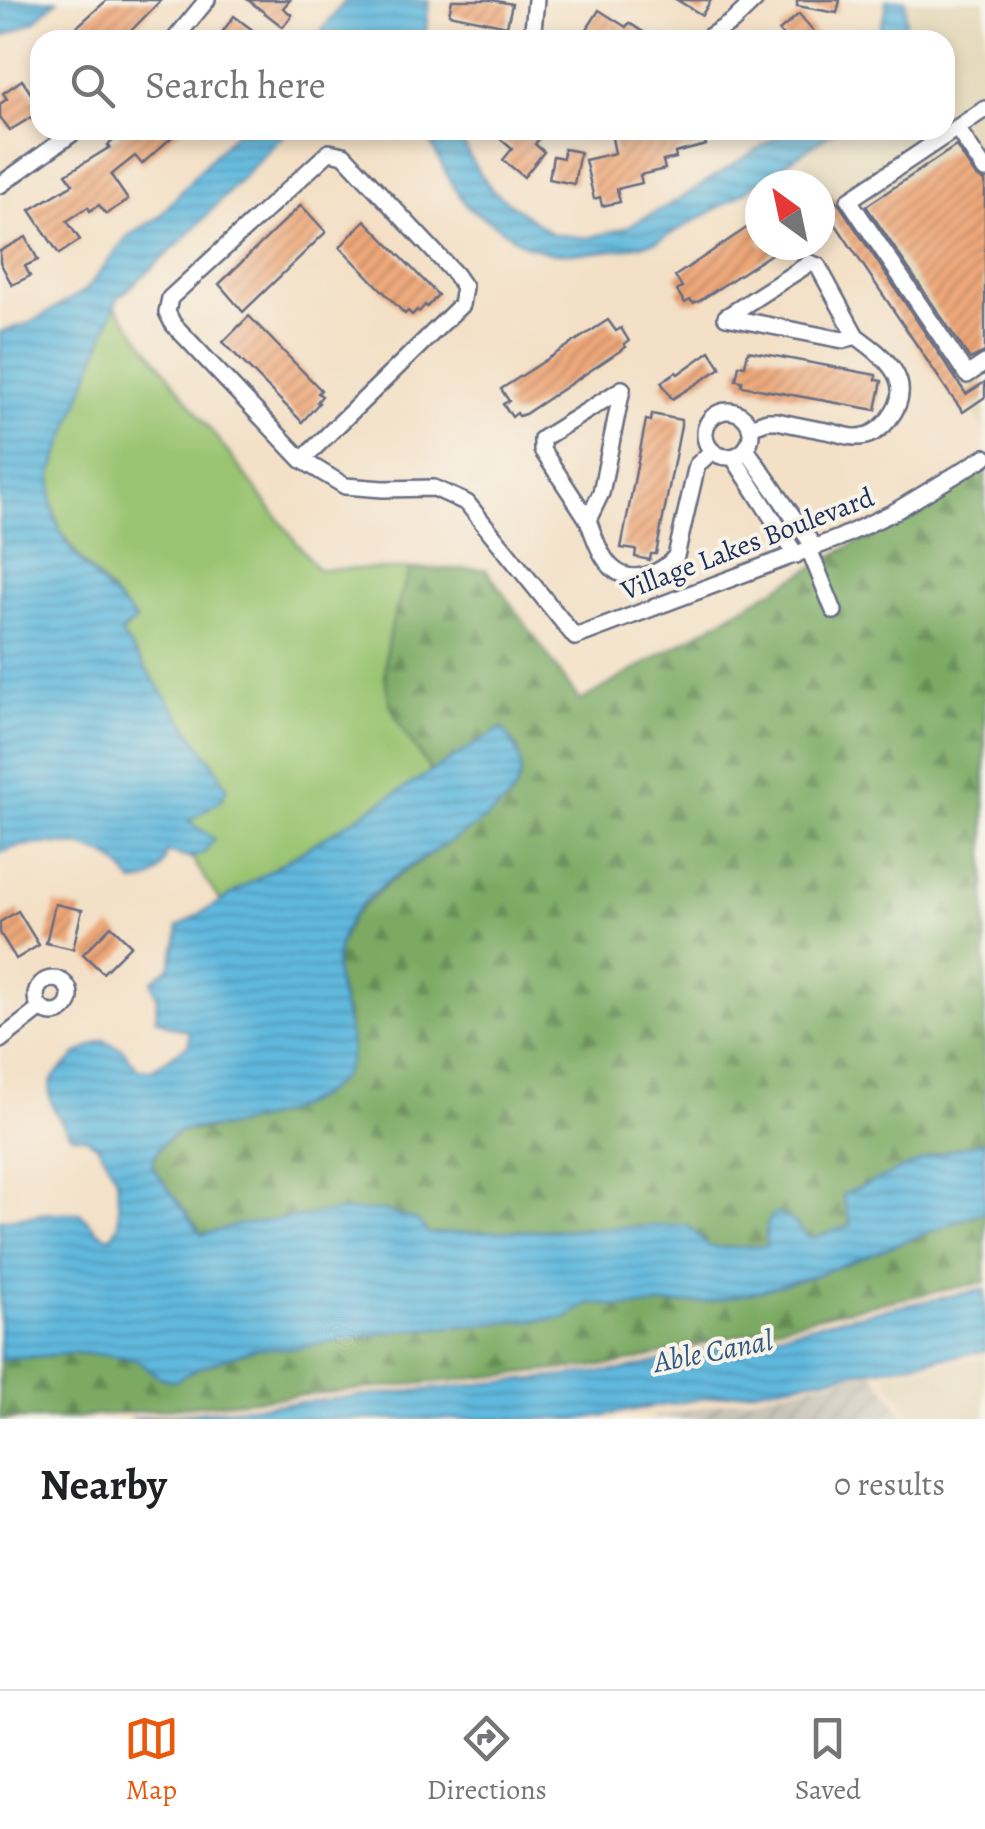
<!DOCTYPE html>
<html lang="en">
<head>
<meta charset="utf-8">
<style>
  body { margin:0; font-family:Alegreya,serif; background:#f2f2f2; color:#202124 }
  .compass { position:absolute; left:745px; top:170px; width:90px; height:90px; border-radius:50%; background:#fff; box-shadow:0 5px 15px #0003; rotate:327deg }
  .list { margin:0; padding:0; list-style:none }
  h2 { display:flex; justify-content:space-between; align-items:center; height:130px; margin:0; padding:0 40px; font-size:42px }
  h2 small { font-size:32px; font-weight:400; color:#757577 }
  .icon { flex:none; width:55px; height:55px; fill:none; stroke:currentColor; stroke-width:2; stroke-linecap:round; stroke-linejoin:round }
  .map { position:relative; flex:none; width:985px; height:1419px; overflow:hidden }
  .search { position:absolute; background:#fff; box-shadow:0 5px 15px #0003; left:30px; right:30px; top:30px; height:110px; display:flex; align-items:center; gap:25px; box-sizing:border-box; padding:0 35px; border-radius:30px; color:#757577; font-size:38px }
  .sheet { height:270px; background:#fff }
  nav { display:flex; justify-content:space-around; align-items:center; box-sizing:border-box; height:140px; border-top:2px solid #e0e0e0; background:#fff; font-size:28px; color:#757577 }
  nav a { display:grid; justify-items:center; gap:5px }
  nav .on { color:#ea580c }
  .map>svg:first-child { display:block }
</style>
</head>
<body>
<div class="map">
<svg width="985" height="1419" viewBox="0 0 985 1419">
  <defs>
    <pattern id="industrial-furrows" width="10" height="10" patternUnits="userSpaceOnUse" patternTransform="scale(2.5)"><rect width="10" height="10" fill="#c8c4b8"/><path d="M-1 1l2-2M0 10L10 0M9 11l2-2" fill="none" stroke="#aba9a1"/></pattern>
    <pattern id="forest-firs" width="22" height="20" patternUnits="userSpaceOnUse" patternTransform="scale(2.5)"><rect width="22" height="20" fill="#7baa63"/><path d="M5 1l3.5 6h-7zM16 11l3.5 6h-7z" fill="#648b55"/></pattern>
    <pattern id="water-rules" width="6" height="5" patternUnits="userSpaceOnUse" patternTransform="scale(2.5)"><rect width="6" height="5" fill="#61b9de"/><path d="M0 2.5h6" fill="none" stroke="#4f97b7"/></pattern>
    <pattern id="building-hatch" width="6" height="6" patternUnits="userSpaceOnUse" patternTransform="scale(2.5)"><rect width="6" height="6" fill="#eea778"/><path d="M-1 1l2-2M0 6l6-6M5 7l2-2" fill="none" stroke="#c08866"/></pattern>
  </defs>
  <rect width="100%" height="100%" fill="#f7f3e8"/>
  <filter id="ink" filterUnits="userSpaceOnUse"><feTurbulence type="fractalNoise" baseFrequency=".01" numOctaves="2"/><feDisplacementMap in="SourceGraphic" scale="20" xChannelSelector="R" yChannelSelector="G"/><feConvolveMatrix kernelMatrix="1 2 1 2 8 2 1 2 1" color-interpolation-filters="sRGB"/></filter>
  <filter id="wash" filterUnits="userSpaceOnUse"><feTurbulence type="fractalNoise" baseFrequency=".0048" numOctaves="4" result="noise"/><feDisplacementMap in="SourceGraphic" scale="40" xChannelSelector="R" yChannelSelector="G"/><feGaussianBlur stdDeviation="2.25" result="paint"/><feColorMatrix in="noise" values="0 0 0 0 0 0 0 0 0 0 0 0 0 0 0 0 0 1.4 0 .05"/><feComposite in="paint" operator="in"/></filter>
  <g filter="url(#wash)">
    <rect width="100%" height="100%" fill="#f3e0c6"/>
    <!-- built -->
    <g fill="#e3d7b8">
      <polygon points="905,0 985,0 985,431 799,155 835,130 945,130 945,40 902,40 906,18"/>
      <polygon points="985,1358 985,1419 915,1419 883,1375"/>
    </g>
    <!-- industrial -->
    <polygon fill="url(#industrial-furrows)" points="873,1372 907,1419 646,1419"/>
    <!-- grass -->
    <polygon fill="#9ac471" stroke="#5a7a68" stroke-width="2.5" points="115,305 317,569 410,569 388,638 392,708 431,772 220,901 191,857 204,853 189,821 227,787 213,763 121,634 136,620 78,556 60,529 52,504 52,473"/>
    <!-- forest -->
    <g fill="url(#forest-firs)" stroke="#4b6c60" stroke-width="2.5">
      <path d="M985 456V1141L935 1155 843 1195 852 1225 817 1237H807L795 1223 768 1246 725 1248 708 1246 688 1225 429 1234 302 1218 238 1225 203 1235 152 1166 154 1154 163 1143 182 1131 224 1127 349 1026 335 972 339 946 352 917 387 884 509 800 520 777 518 749 502 729 431 772C418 751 399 728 391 705 375 657 395 614 410 569H486L580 701 862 539Z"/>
      <polygon points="985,1211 985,1282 841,1311 619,1364 62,1419 0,1419 0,1360 75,1353 110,1355 137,1360 159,1377 174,1381 198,1368 256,1348 296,1348 395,1331 565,1318 589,1303 626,1307 707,1302 761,1291 816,1275"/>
    </g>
    <!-- water -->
    <g fill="url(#water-rules)" stroke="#3e749e" stroke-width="2.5">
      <polygon points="0,0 57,0 34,22 0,38"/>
      <polygon points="346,0 429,0 425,40 314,40"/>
      <polygon points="886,0 905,0 906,18 902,40 876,40 886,10"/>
      <path d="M238 130H288L183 240 118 298 52 473C52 484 51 495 52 505 60 553 107 586 136 621L124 629 121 634 213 763 227 788 222 799 189 821 214 839 204 853 189 858 167 852C162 873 155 881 134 883 127 876 120 864 112 859 84 841 29 839 0 853V332L30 323 86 290 128 236 159 217 195 175Z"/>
      <polygon points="424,130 458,130 472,162 493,191 552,234 588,238 625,228 678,200 787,130 835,130 734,199 658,241 623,249 587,253 551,253 525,245 468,207 453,186"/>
      <path d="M502 728C513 743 523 756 520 776 519 785 512 797 506 802 461 843 389 867 353 915 343 929 334 956 336 973 338 1006 367 1053 337 1082 310 1108 259 1121 224 1127 210 1129 192 1126 179 1132 164 1139 155 1150 152 1166L202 1235 238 1225 340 1211H384L417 1221 429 1234 688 1225 708 1246 725 1248 767 1246 765 1237 769 1219 778 1213 795 1223 807 1237H817L851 1225 842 1195 935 1155 985 1141V1211L816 1275 760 1291 707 1302 626 1307 590 1303 566 1318 395 1331 296 1348H256L198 1368 175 1381 159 1377 137 1360 110 1355 75 1353 0 1360V1220L48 1213H80C91 1222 97 1235 111 1237L119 1224 117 1178 98 1146 84 1137 70 1135C58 1116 39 1094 57 1073 64 1065 70 1066 74 1056L103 1040 122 1049 138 1069 152 1070 189 1044V1031L170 1026 156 1018 157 997 152 981 170 967 179 932 177 928Z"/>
      <polygon points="985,1289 985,1351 580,1419 131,1419 623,1370 843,1318"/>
    </g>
    <g id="blocks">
      <!-- building -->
      <g fill="url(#building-hatch)">
        <polygon points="107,0 161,0 122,40 80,40 72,31"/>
        <polygon points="248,0 290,0 283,8 292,15 283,27"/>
        <polygon points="452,0 492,0 512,4 507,26 449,14"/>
        <polygon points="677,0 711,0 702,15"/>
        <polygon points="797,0 840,0 837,13 797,6"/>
        <polygon points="599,10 626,27 629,23 656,40 580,40"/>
        <polygon points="799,14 821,40 786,40 779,31"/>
        <polygon points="234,16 266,40 219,40 225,32 223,31"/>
        <polygon points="509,28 512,40 477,40 477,36"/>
        <polygon points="22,80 40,107 40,112 10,130 0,117 0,104 7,99 3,93"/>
        <polygon points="126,130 180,130 142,164 135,156 111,175 128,200 106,214 99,205 90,211 88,207 67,221 80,240 59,254 30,210 73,184 66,174 110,147 108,145"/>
        <polygon points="490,130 528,130 539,139 535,144 544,152 524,177 503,160 512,149"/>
        <polygon points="648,130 702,130 706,145 675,153 676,158 663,161 665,169 640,175 642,183 617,189 620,202 602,206 600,197 594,199 585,160 615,153 612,138"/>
        <polygon points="956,146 976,176 985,181 985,352 970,359 866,206"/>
        <polygon points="564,149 580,152 574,184 549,179 553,156 563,158"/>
        <polygon points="831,192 966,394 985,382 985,397 963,412 949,393 820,201"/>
        <polygon points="301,205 326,232 243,312 219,284"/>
        <polygon points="760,219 760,245 785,245 699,301 693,303 690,300 685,303 677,291 682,287 675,276"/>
        <polygon points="365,220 438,295 427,307 425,305 419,312 417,310 412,315 408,311 405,314 340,247"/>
        <polygon points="26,237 38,260 25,266 30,276 12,285 0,262 0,251"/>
        <polygon points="249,316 321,390 318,393 322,396 317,402 319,403 302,422 223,342"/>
        <polygon points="608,320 616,331 621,328 629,341 624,344 626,347 525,414 519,416 517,413 512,417 503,404 509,401 501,389"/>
        <polygon points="710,351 721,368 672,399 661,382 676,372 678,374"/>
        <polygon points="748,351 876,375 876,380 882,381 876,410 742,386 742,381 736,380 739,365 745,366"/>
        <polygon points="652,414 681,420 681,426 656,554 651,554 650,560 635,557 636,550 621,548 646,420 651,421"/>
        <polygon points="55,904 82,910 73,949 46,943"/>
        <polygon points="18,911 39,945 16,959 0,933 0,922"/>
        <polygon points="111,926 131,945 103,973 83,954"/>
      </g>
    </g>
  </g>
  <g filter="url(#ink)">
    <use href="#blocks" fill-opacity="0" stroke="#676d82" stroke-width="2.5"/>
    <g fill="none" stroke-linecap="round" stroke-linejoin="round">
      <!-- minor casing -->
      <g stroke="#676d82" stroke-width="20">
        <g id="minor">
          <polyline points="536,0 533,29 538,40"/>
          <polyline points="174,40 207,0"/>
          <polyline points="704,40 732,22 755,0"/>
          <polyline points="985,109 849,200 967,375 985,363"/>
          <polyline points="957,128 985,170"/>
          <polyline points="0,185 77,130"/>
          <path d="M726 317 843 340 856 336C885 357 918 382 889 419 881 429 870 438 855 437 848 437 839 434 832 432 813 429 795 425 777 421H767L750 427"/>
          <polyline points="726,317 810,263 818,266 856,336"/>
          <path d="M622 389 601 493 588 520C599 550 610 588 651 574 662 570 669 565 676 556L697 465 712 451"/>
          <circle cx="728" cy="434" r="23"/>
          <polyline points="746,449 814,547"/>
          <polyline points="733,457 796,555"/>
          <polyline points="302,460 461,305 464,287 455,274 344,155 329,152 170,298 167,312 173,324 302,460 345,486 383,489 434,488 467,503 575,637 839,538 894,512 985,457"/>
          <polyline points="588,520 542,450 542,439 622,389"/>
          <polyline points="809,549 834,611"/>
          <circle cx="53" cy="996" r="17"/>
          <polyline points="0,1040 40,1009"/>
        </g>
      </g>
      <!-- minor -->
      <use href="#minor" stroke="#fff" stroke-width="15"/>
    </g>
  </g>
  <g text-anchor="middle" stroke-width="8" stroke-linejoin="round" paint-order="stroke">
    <!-- street labels -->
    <g font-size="28" fill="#1b2f5e" stroke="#f7f3e8">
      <text transform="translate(747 543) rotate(-21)" y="10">Village Lakes Boulevard</text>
    </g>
    <!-- water labels -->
    <g font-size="30" font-style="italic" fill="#305884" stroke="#f7f3e8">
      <text transform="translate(713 1351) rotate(-11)" y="10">Able Canal</text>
    </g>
  </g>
</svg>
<svg class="compass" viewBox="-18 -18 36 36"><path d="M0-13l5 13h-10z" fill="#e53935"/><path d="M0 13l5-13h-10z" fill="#757577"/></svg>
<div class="search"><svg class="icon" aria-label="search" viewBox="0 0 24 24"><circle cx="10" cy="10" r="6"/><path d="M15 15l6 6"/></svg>Search here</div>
</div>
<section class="sheet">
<h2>Nearby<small>0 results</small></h2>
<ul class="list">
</ul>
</section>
<nav>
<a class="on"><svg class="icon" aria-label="map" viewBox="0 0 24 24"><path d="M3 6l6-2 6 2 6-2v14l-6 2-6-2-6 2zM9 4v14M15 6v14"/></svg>Map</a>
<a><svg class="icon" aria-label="directions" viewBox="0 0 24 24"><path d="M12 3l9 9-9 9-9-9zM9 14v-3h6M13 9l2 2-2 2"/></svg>Directions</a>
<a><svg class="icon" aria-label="saved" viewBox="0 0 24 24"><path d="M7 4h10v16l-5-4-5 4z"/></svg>Saved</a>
</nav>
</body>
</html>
